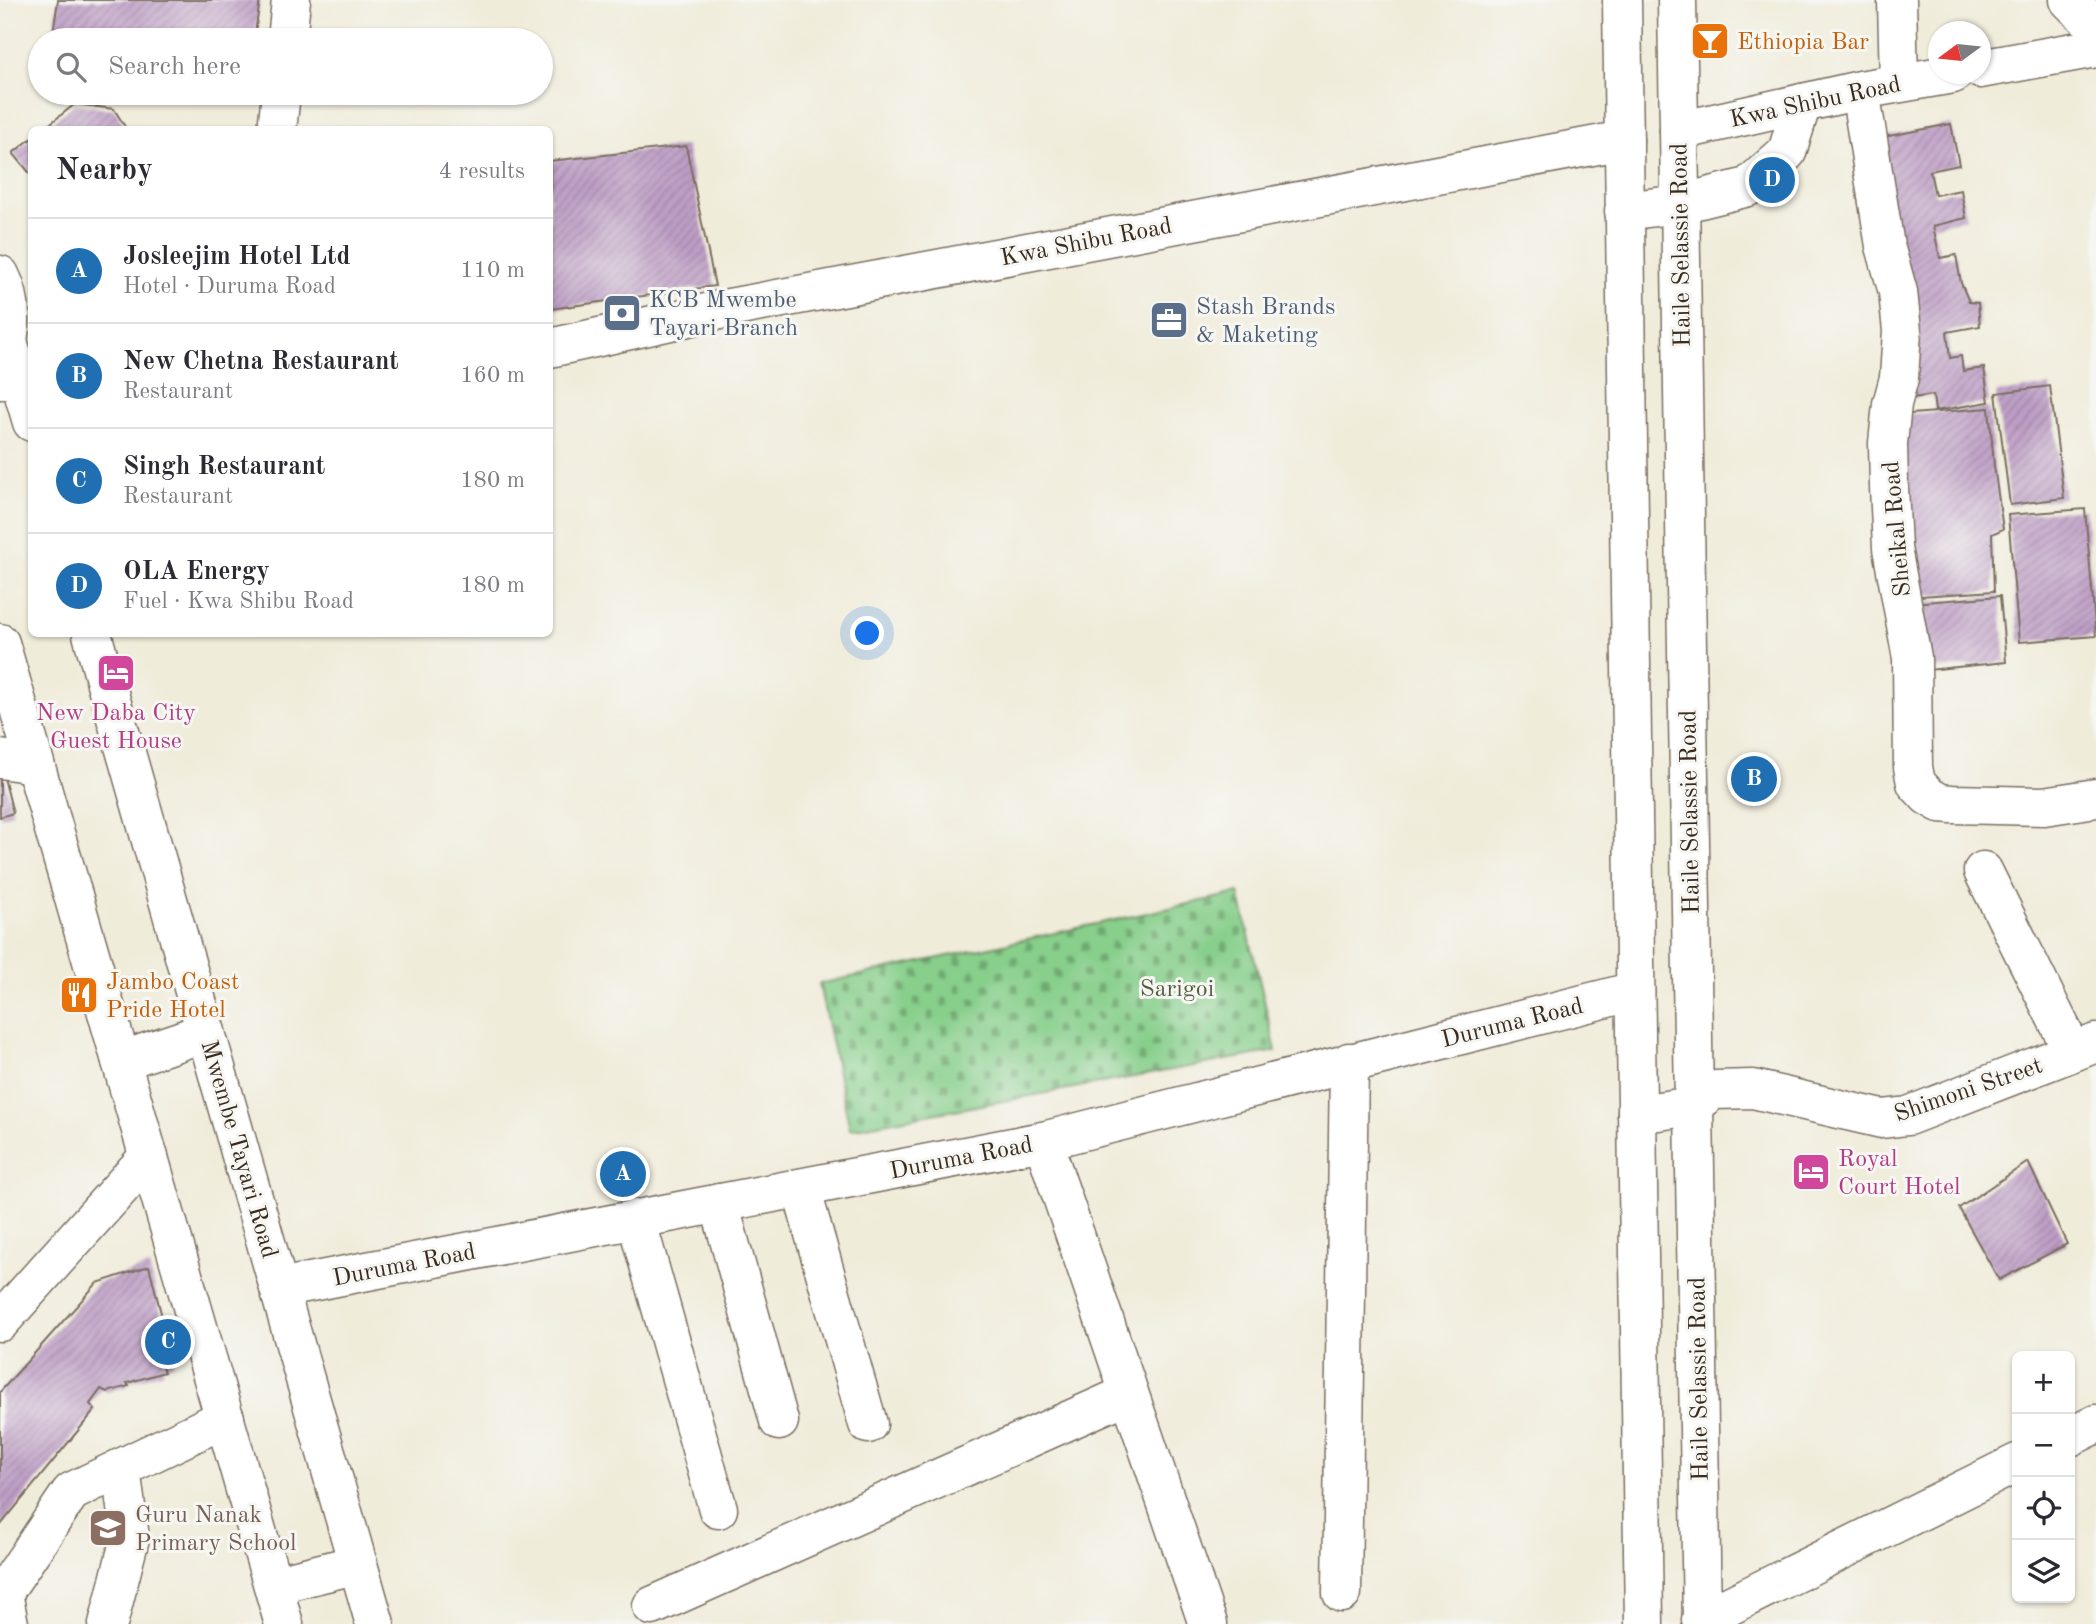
<!DOCTYPE html>
<html lang="en">
<head>
<meta charset="utf-8">
<style>
  body { margin:0; font-family:"Old Standard TT",serif; background:#f2f2f3; color:#2b2b33 }
  .controls { position:absolute; right:21px; bottom:21px; display:grid; overflow:hidden; border-radius:10px; box-shadow:0 2px 5px #0004 }
  .controls button { width:63px; height:63px; display:grid; place-items:center; padding:0; border:0; border-bottom:2px solid #e1e1e2; background:#fff; color:#2b2b33; font:35px sans-serif }
  .compass { position:absolute; left:1928px; top:21px; width:63px; height:63px; border-radius:50%; background:#fff; box-shadow:0 2px 5px #0004; rotate:255deg }
  .you { position:absolute; left:868px; top:634px; width:24px; height:24px; margin:-18px; border:5px solid #fff; border-radius:50%; background:#1a73e8; box-shadow:0 0 0 10px #1a73e833 }
  .badge { display:grid; place-items:center; width:46px; height:46px; border-radius:50%; background:#1f6fb2; color:#fff; font-size:23px; font-weight:700 }
  .pin { position:absolute; translate:-50% -50%; border:4px solid #fff; box-shadow:0 2px 7px #0006 }
  .list { margin:0; padding:0; list-style:none }
  h2 { display:flex; justify-content:space-between; align-items:center; height:91px; margin:0; padding:0 28px; font-size:30px }
  h2 small { font-size:23px; font-weight:400; color:#7c7c81 }
  .list li { display:grid; grid-template-columns:46px 1fr auto; gap:21px; align-items:center; box-sizing:border-box; height:105px; padding:0 28px; border-top:2px solid #e1e1e2 }
  .list b { display:block; font-size:26px; white-space:nowrap }
  .list p { margin:0; font-size:23px; white-space:nowrap; color:#7c7c81 }
  .list em { font-size:23px; font-style:normal; color:#7c7c81 }
  .icon { flex:none; width:38px; height:38px; fill:none; stroke:currentColor; stroke-width:2; stroke-linecap:round; stroke-linejoin:round }
  .map { position:relative; flex:none; width:2096px; height:1624px; overflow:hidden }
  .search { position:absolute; background:#fff; box-shadow:0 2px 5px #0004; left:28px; top:28px; width:525px; height:77px; display:flex; align-items:center; gap:18px; box-sizing:border-box; padding:0 24px; border-radius:38px; color:#7c7c81; font-size:26px }
  .panel { position:absolute; background:#fff; box-shadow:0 2px 5px #0004; left:28px; top:126px; width:525px; height:511px; border-radius:10px }
  .map>svg:first-child { display:block }
</style>
</head>
<body>
<div class="map">
<svg width="2096" height="1624" viewBox="0 0 2096 1624">
  <defs>
    <pattern id="cemetery-stones" width="16" height="16" patternUnits="userSpaceOnUse" patternTransform="scale(1.75)"><rect width="16" height="16" fill="#87cf8b"/><path d="M2 7V4a2 2 0 0 1 4 0v3zM10 15v-3a2 2 0 0 1 4 0v3z" fill="#70a871"/></pattern>
    <pattern id="building-hatch" width="6" height="6" patternUnits="userSpaceOnUse" patternTransform="scale(1.75)"><rect width="6" height="6" fill="#be9ec6"/><path d="M-1 1l2-2M0 6l6-6M5 7l2-2" fill="none" stroke="#9c81a0"/></pattern>
  </defs>
  <rect width="100%" height="100%" fill="#f6f6f2"/>
  <filter id="ink" filterUnits="userSpaceOnUse"><feTurbulence type="fractalNoise" baseFrequency=".0143" numOctaves="2"/><feDisplacementMap in="SourceGraphic" scale="14" xChannelSelector="R" yChannelSelector="G"/><feConvolveMatrix kernelMatrix="1 2 1 2 8 2 1 2 1" color-interpolation-filters="sRGB"/></filter>
  <filter id="wash" filterUnits="userSpaceOnUse"><feTurbulence type="fractalNoise" baseFrequency=".00686" numOctaves="4" result="noise"/><feDisplacementMap in="SourceGraphic" scale="28" xChannelSelector="R" yChannelSelector="G"/><feGaussianBlur stdDeviation="1.57" result="paint"/><feColorMatrix in="noise" values="0 0 0 0 0 0 0 0 0 0 0 0 0 0 0 0 0 1.4 0 .05"/><feComposite in="paint" operator="in"/></filter>
  <g filter="url(#wash)">
    <rect width="100%" height="100%" fill="#f0ecda"/>
    <!-- cemetery -->
    <polygon fill="url(#cemetery-stones)" stroke="#617c54" stroke-width="2" points="1239,893 1276,1051 850,1129 819,984"/>
    <g id="blocks">
      <!-- building -->
      <g fill="url(#building-hatch)">
        <polygon points="58,0 260,0 254,40 52,40"/>
        <polygon points="226,93 245,93 245,98"/>
        <polygon points="75,104 114,109 127,130 42,130"/>
        <polygon points="1951,124 1959,165 1930,171 1935,195 1961,190 1966,218 1933,226 1940,258 1956,255 1961,283 1969,302 1978,303 1980,326 1947,332 1950,358 1961,356 1963,371 1984,368 1989,402 1935,411 1933,395 1899,400 1873,139"/>
        <polygon points="32,138 32,176 13,153"/>
        <polygon points="686,146 715,286 550,309 550,161"/>
        <polygon points="2050,386 2064,498 2010,505 1996,393"/>
        <polygon points="1989,408 1994,466 2003,529 1992,534 1994,591 1906,597 1898,415"/>
        <polygon points="2085,509 2096,636 2019,642 2008,515"/>
        <polygon points="2000,596 2006,662 1918,671 1912,603"/>
        <polygon points="0,762 13,813 0,817"/>
        <polygon points="2028,1162 2067,1244 1999,1280 1959,1208"/>
        <polygon points="149,1266 174,1364 162,1367 164,1372 127,1383 129,1386 107,1392 101,1389 90,1404 95,1410 0,1526 0,1392 97,1283"/>
      </g>
    </g>
  </g>
  <g filter="url(#ink)">
    <use href="#blocks" fill-opacity="0" stroke="#7a6e60" stroke-width="2"/>
    <g fill="none" stroke-linecap="round" stroke-linejoin="round">
      <!-- minor casing -->
      <g stroke="#7a6e60" stroke-width="41">
        <g id="minor">
          <polyline points="1622,0 1644,1624"/>
          <polyline points="1677,0 1702,1624"/>
          <polyline points="1897,0 1899,83"/>
          <polyline points="2069,0 2096,27"/>
          <polyline points="287,40 291,0"/>
          <polyline points="1980,69 2096,48"/>
          <polyline points="1860,90 1885,246 1898,292 1902,331 1899,378 1892,404 1888,443 1889,487 1892,548 1912,658 1913,767 1916,783 1928,796 1940,803 1952,804 2044,806 2096,798"/>
          <polyline points="277,130 281,93"/>
          <polyline points="1679,131 1860,90 1953,74"/>
          <polyline points="1624,211 1680,204 1748,187 1787,152 1802,103"/>
          <polyline points="8,341 32,422"/>
          <polyline points="550,348 724,309 1624,140"/>
          <polyline points="92,634 375,1624"/>
          <polyline points="0,643 284,1624"/>
          <polyline points="0,759 35,764"/>
          <polyline points="1983,871 2073,1052"/>
          <polyline points="121,1061 206,1032"/>
          <polyline points="1637,1114 1694,1106 1710,1092 1715,1090 1753,1089 1882,1119 1908,1116 2096,1043"/>
          <polyline points="1043,1141 1208,1624"/>
          <polyline points="801,1188 868,1424"/>
          <polyline points="719,1203 779,1421"/>
          <polyline points="636,1219 718,1509"/>
          <polyline points="279,1288 1043,1141 1635,991"/>
          <polyline points="0,1322 149,1156"/>
          <polyline points="2070,1437 2096,1424"/>
          <polyline points="273,1585 358,1564"/>
          <polyline points="1342,1593 1349,1062"/>
          <polyline points="652,1606 1128,1394"/>
          <polyline points="1701,1620 2017,1463"/>
          <polyline points="9,1624 3,1593 71,1492 225,1418"/>
          <polyline points="108,1624 130,1538 121,1468"/>
        </g>
      </g>
      <!-- highway casing -->
      <g stroke="#7a6e60" stroke-width="41">
        <path id="highway" d="M0 275C18 309 8 345 0 380"/>
      </g>
      <!-- minor -->
      <use href="#minor" stroke="#fff" stroke-width="38"/>
      <!-- highway -->
      <use href="#highway" stroke="#fff" stroke-width="38"/>
    </g>
  </g>
  <!-- icons -->
  <defs>
    <g id="bar-square" transform="scale(2.0125)"><rect x="-9" y="-9" width="18" height="18" rx="4" fill="#e8710a" stroke="#f6f6f2"/><path d="M-6-5H6L.8 .8V4.5H3.5V6h-7V4.5H-.8V.8Z" fill="#fff"/></g>
    <g id="bank-square" transform="scale(2.0125)"><rect x="-9" y="-9" width="18" height="18" rx="4" fill="#5c6f8a" stroke="#f6f6f2"/><path d="M-6-4H6V4H-6ZM0-2.3a2.3 2.3 0 1 0 0 4.6a2.3 2.3 0 1 0 0-4.6Z" fill="#fff"/></g>
    <g id="office-square" transform="scale(2.0125)"><rect x="-9" y="-9" width="18" height="18" rx="4" fill="#5c6f8a" stroke="#f6f6f2"/><path d="M-6-3h4V-5.5h4V-3h4V5H-6ZM-1-4.5V-3h2v-1.5ZM-6 0V1H6V0Z" fill="#fff"/></g>
    <g id="hotel-square" transform="scale(2.0125)"><rect x="-9" y="-9" width="18" height="18" rx="4" fill="#d1479c" stroke="#f6f6f2"/><path d="M-6-4.5h1.5V1H6V5H4.5V3h-9V5H-6ZM-4 0a1.8 1.8 0 1 1 3.6 0ZM.5 0V-2.5h3Q6-2.5 6 0Z" fill="#fff"/></g>
    <g id="restaurant-square" transform="scale(2.0125)"><rect x="-9" y="-9" width="18" height="18" rx="4" fill="#e8710a" stroke="#f6f6f2"/><path d="M-5-6h1v4h1v-4h1v4h1v-4h1v5L-1.5 .5V6h-2V.5L-5-1ZM5-6V6H3V1.5H1.5Q1.5-4 5-6Z" fill="#fff"/></g>
    <g id="school-square" transform="scale(2.0125)"><rect x="-9" y="-9" width="18" height="18" rx="4" fill="#8d6e63" stroke="#f6f6f2"/><path d="M0-5L7-2L0 1L-7-2ZM-4 1L0 2.5L4 1V4Q0 6-4 4Z" fill="#fff"/></g>
  </defs>
  <g fill-rule="evenodd">
    <use href="#bar-square" x="1710" y="41"/>
    <use href="#bank-square" x="622" y="313"/>
    <use href="#office-square" x="1169" y="320"/>
    <use href="#hotel-square" x="116" y="673"/>
    <use href="#restaurant-square" x="79" y="995"/>
    <use href="#hotel-square" x="1811" y="1172"/>
    <use href="#school-square" x="108" y="1528"/>
  </g>
  <g text-anchor="middle" stroke-width="6" stroke-linejoin="round" paint-order="stroke">
    <!-- food labels -->
    <g font-size="24" fill="#c56008" stroke="#f6f6f2" text-anchor="start">
      <text x="1737" y="49">Ethiopia Bar</text>
      <text x="106" y="989">Jambo Coast<tspan x="106" dy="28">Pride Hotel</tspan></text>
    </g>
    <!-- street labels -->
    <g font-size="24" fill="#3b2a1e" stroke="#f6f6f2">
      <text transform="translate(1815 101) rotate(-12)" y="8">Kwa Shibu Road</text>
      <text transform="translate(1086 241) rotate(-11)" y="8">Kwa Shibu Road</text>
      <text transform="translate(1680 245) rotate(-91)" y="8">Haile Selassie Road</text>
      <text transform="translate(1896 529) rotate(-95)" y="8">Sheikal Road</text>
      <text transform="translate(1689 812) rotate(-91)" y="8">Haile Selassie Road</text>
      <text transform="translate(1512 1022) rotate(-14)" y="8">Duruma Road</text>
      <text transform="translate(1968 1089) rotate(-19)" y="8">Shimoni Street</text>
      <text transform="translate(240 1149) rotate(74)" y="8">Mwembe Tayari Road</text>
      <text transform="translate(961 1157) rotate(-11)" y="8">Duruma Road</text>
      <text transform="translate(404 1264) rotate(-11)" y="8">Duruma Road</text>
      <text transform="translate(1698 1379) rotate(-91)" y="8">Haile Selassie Road</text>
    </g>
    <!-- service labels -->
    <g font-size="24" fill="#4e5e75" stroke="#f6f6f2" text-anchor="start">
      <text x="649" y="307">KCB Mwembe<tspan x="649" dy="28">Tayari Branch</tspan></text>
      <text x="1196" y="314">Stash Brands<tspan x="1196" dy="28">&amp; Maketing</tspan></text>
    </g>
    <!-- hotel labels -->
    <g font-size="24" fill="#b23c85" stroke="#f6f6f2">
      <text x="116" y="720">New Daba City<tspan x="116" dy="28">Guest House</tspan></text>
      <text x="1838" y="1166" text-anchor="start">Royal<tspan x="1838" dy="28">Court Hotel</tspan></text>
    </g>
    <!-- park labels -->
    <g font-size="24" fill="#525c3f" stroke="#f6f6f2">
      <text x="1177" y="996">Sarigoi</text>
    </g>
    <!-- education labels -->
    <g font-size="24" fill="#785e54" stroke="#f6f6f2" text-anchor="start">
      <text x="135" y="1522">Guru Nanak<tspan x="135" dy="28">Primary School</tspan></text>
    </g>
  </g>
</svg>
<div class="controls">
<button>+</button>
<button>−</button>
<button><svg class="icon" aria-label="locate" viewBox="0 0 24 24"><circle cx="12" cy="12" r="6"/><path d="M12 2v4M12 18v4M2 12h4M18 12h4"/></svg></button>
<button><svg class="icon" aria-label="layers" viewBox="0 0 24 24"><path d="M12 4l9 5-9 5-9-5zM3 14l9 5 9-5"/></svg></button>
</div>
<svg class="compass" viewBox="-18 -18 36 36"><path d="M0-13l5 13h-10z" fill="#e53935"/><path d="M0 13l5-13h-10z" fill="#7c7c81"/></svg>
<div class="you"></div>
<div class="pin badge" style="left:623px;top:1174px">A</div>
<div class="pin badge" style="left:1754px;top:779px">B</div>
<div class="pin badge" style="left:168px;top:1342px">C</div>
<div class="pin badge" style="left:1772px;top:180px">D</div>
<div class="search"><svg class="icon" aria-label="search" viewBox="0 0 24 24"><circle cx="10" cy="10" r="6"/><path d="M15 15l6 6"/></svg>Search here</div>
<section class="panel">
<h2>Nearby<small>4 results</small></h2>
<ul class="list">
<li><span class="badge">A</span><div><b>Josleejim Hotel Ltd</b><p>Hotel · Duruma Road</p></div><em>110 m</em></li>
<li><span class="badge">B</span><div><b>New Chetna Restaurant</b><p>Restaurant</p></div><em>160 m</em></li>
<li><span class="badge">C</span><div><b>Singh Restaurant</b><p>Restaurant</p></div><em>180 m</em></li>
<li><span class="badge">D</span><div><b>OLA Energy</b><p>Fuel · Kwa Shibu Road</p></div><em>180 m</em></li>
</ul>
</section>
</div>
</body>
</html>
